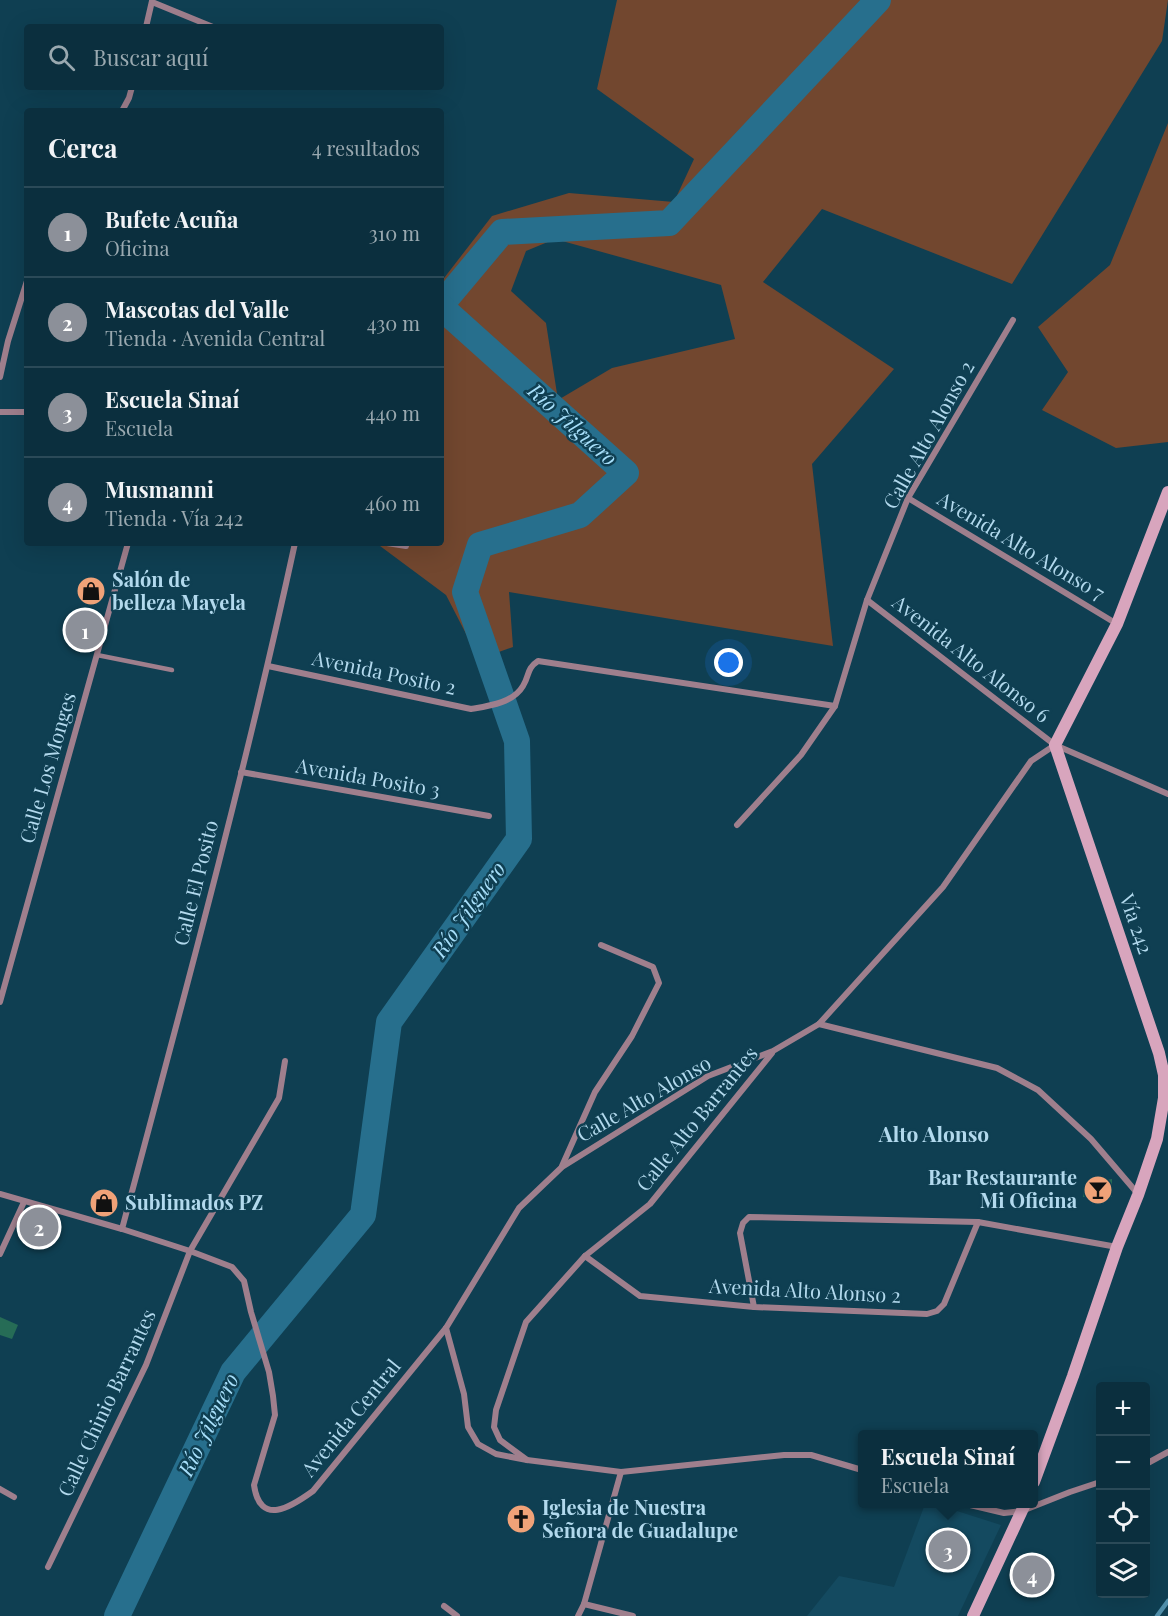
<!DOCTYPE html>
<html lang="es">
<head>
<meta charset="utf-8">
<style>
  body { margin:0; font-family:"Playfair Display",serif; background:#193b49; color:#f1f3f6 }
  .controls { position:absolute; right:18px; bottom:18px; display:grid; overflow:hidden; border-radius:6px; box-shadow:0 6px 24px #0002 }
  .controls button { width:54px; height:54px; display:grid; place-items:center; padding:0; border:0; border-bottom:2px solid #2b4a58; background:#0b2f3e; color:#f1f3f6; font:30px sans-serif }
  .you { position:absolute; left:729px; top:663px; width:21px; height:21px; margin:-15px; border:4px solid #fff; border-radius:50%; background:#1a73e8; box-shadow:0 0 0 9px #1a73e833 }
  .badge { display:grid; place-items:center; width:39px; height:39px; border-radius:50%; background:#8c9099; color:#fff; font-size:20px; font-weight:700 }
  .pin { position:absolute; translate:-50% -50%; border:3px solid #fff; box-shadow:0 2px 6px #0006 }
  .popup { position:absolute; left:858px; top:1430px; width:180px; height:78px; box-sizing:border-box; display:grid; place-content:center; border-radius:6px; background:#0b2f3e; filter:drop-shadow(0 2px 4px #0005); font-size:20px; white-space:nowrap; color:#9aa9b0 }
  .popup b { font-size:22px; color:#f1f3f6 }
  .popup::after { content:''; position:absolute; left:50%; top:100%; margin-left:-12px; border:12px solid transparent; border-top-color:#0b2f3e }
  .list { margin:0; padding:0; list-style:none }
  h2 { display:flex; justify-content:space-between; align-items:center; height:78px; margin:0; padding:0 24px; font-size:26px }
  h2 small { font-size:20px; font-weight:400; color:#9aa9b0 }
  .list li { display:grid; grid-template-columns:39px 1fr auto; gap:18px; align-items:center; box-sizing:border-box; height:90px; padding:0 24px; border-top:2px solid #2b4a58 }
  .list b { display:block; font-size:22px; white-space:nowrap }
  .list p { margin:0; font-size:20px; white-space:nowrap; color:#9aa9b0 }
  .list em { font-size:20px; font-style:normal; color:#9aa9b0 }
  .icon { flex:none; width:33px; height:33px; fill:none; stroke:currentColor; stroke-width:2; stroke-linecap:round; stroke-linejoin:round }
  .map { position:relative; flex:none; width:1168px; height:1616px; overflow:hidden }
  .search { position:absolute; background:#0b2f3e; box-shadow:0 6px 24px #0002; left:24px; top:24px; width:420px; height:66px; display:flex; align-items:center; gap:15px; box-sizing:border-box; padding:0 21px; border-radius:6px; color:#9aa9b0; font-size:22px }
  .panel { position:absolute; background:#0b2f3e; box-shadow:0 6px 24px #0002; left:24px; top:108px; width:420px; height:438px; border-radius:6px }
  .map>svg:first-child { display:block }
</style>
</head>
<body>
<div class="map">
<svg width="1168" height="1616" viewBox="0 0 1168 1616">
  <rect width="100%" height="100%" fill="#0f3f52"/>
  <!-- built -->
  <polygon fill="#144a60" points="925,1504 935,1504 1001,1525 958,1616 807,1616 839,1576 894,1587"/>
  <!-- green -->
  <g fill="#72472f" fill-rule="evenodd">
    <path d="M617 0H1168L1162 41 1012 284 822 209 763 282 894 369 812 464 833 646 509 592 513 647 479 659 446 595 376 543H441V282L492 216 569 193 674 202 694 159 597 89ZM555 239 721 285 735 339 612 368 558 400 546 323 511 291 526 251Z"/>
    <polygon points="1168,123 1168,442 1116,448 1042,410 1068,372 1038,327 1110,265"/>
  </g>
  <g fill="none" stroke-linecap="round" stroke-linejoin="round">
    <!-- stream -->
    <polyline stroke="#518faa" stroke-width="4.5" points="1157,1616 1168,1601"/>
    <!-- river -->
    <g stroke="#276f8d" stroke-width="26">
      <polyline points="441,305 502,232 669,223 878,0"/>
      <polyline points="117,1616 233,1372 363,1215 389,1022 519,839 517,741 465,592 480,545 580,515 626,473 441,307"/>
    </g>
  </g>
  <!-- building -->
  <g fill="#266c56">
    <polygon points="81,582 102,585 99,604 82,598"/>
    <polygon points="81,624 92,625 90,640 77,635"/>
    <polygon points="1112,1179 1112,1197 1083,1197 1085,1184"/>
    <polygon points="34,1215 39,1215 51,1221 43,1239 26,1233"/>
    <polygon points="0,1317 18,1325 12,1339 0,1335"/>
    <polygon points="1018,1562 1052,1572 1045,1589 1011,1578"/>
  </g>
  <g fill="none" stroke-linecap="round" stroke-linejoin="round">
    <!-- lane -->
    <polyline stroke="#9f7f8d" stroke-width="4.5" points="97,655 172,670"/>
    <!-- street -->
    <g stroke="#9f7f8d" stroke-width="6">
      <polyline points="152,2 213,27"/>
      <polyline points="146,27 152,1"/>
      <polyline points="122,111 129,98 132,87"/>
      <polyline points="0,377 8,341 27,281"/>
      <polyline points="0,412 27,412"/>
      <polyline points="908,498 1117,624"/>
      <polyline points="387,543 406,546"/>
      <polyline points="867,600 1055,745 1168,794"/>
      <path d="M268 666 471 709C489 706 513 703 523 686 530 675 526 669 538 661L835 706"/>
      <polyline points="241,772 489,816"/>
      <polyline points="737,825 801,755 835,706 867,600 908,498 1013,320"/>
      <polyline points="0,1002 128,543"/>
      <polyline points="819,1024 997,1068 1038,1090 1091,1139 1138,1194"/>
      <polyline points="562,1166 595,1092 632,1036 659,983 653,967 601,945"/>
      <path d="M0 1194 122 1229 190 1251 232 1267 244 1281 251 1312 269 1372 273 1396 275 1415 254 1485C260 1527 291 1507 313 1491L446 1328 519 1208 562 1167 708 1076 773 1051 819 1024 943 887 1031 761 1055 745"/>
      <path d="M122 1229C183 1001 245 773 295 543"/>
      <polyline points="0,1254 24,1202"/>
      <polyline points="585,1256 640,1296 754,1307 927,1314 937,1311 944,1304 978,1222"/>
      <polyline points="754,1307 740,1233 743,1223 749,1217 978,1222 1117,1247"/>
      <polyline points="446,1328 464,1394 468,1427 478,1444 496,1454 527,1460 621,1472 784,1455 811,1455 862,1470"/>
      <polyline points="527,1460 500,1440 494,1427 496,1410 526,1322 585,1256 650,1204 772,1053"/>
      <polyline points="1146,1464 1168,1452"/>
      <polyline points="0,1489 14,1497"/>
      <polyline points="966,1504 1004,1513 1022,1511 1070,1492 1100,1482"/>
      <polyline points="48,1567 146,1365 190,1251 279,1098 285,1061"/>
      <polyline points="584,1604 633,1616"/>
      <polyline points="444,1606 457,1616"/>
      <polyline points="578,1616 584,1604 621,1472"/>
    </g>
    <!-- secondary -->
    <g stroke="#d8a5bd" stroke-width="12">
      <polyline points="1034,1482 1073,1376 1117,1247 1138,1195 1157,1139 1164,1098 1164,1075 1159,1053 1055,745 1117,624 1168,492"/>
      <polyline points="973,1616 1025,1504"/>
    </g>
  </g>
  <!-- icons -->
  <defs>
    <g id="shop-disc" transform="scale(1.5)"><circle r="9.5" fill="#f0a278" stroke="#0f3f52"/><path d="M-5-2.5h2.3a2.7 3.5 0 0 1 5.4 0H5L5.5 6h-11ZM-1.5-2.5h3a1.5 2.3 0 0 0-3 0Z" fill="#111"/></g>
    <g id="bar-disc" transform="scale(1.5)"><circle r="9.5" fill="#f0a278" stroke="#0f3f52"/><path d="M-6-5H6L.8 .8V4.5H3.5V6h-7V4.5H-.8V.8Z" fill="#111"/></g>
    <g id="church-disc" transform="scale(1.5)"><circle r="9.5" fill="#f0a278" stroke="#0f3f52"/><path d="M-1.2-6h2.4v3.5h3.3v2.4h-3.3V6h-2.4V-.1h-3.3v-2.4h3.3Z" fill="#111"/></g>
  </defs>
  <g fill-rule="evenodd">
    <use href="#shop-disc" x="91" y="591"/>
    <use href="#bar-disc" x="1098" y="1190"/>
    <use href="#shop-disc" x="104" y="1203"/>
    <use href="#church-disc" x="521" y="1519"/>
  </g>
  <g text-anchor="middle" stroke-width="5" stroke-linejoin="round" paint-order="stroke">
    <!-- street labels -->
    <g font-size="20" fill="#b2d9ed" stroke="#0f3f52">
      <text transform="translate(929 435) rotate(-61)" y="7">Calle Alto Alonso 2</text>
      <text transform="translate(1021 546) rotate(31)" y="7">Avenida Alto Alonso 7</text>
      <text transform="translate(971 659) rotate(38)" y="7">Avenida Alto Alonso 6</text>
      <text transform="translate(384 673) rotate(12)" y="7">Avenida Posito 2</text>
      <text transform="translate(48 768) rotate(-74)" y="7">Calle Los Monges</text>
      <text transform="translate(368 778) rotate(10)" y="7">Avenida Posito 3</text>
      <text transform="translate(196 883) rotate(-76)" y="7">Calle El Posito</text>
      <text transform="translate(1136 924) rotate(71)" y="7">Vía 242</text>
      <text transform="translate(644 1099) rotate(-30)" y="7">Calle Alto Alonso</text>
      <text transform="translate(697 1119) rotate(-51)" y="7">Calle Alto Barrantes</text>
      <text transform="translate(805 1291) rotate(3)" y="7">Avenida Alto Alonso 2</text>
      <text transform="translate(107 1403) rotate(-65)" y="7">Calle Chinio Barrantes</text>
      <text transform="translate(351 1418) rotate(-51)" y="7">Avenida Central</text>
    </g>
    <!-- poi labels -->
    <g font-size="20" font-weight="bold" fill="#b2d9ed" stroke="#0f3f52" text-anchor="start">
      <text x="112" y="587">Salón de<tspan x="112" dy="23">belleza Mayela</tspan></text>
      <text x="1077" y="1185" text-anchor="end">Bar Restaurante<tspan x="1077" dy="23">Mi Oficina</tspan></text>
      <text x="125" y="1210">Sublimados PZ</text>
      <text x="542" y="1515">Iglesia de Nuestra<tspan x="542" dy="23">Señora de Guadalupe</tspan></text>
    </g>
    <!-- water labels -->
    <g font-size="21" font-style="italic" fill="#a7dffa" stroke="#0f3f52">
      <text transform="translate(572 425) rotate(42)" y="7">Río Jilguero</text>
      <text transform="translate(469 910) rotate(-55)" y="7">Río Jilguero</text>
      <text transform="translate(209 1425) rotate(-64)" y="7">Río Jilguero</text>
    </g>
    <!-- neighbourhood labels -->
    <g font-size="21" font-weight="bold" fill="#b2d9ed" stroke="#0f3f52">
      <text x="934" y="1142">Alto Alonso</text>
    </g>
  </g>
</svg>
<div class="controls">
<button>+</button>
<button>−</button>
<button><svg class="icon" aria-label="locate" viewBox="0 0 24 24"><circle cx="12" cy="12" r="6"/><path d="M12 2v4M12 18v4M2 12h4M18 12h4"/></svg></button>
<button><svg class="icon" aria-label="layers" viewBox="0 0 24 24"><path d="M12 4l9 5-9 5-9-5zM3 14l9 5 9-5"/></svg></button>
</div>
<div class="you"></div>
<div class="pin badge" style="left:85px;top:630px">1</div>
<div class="pin badge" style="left:39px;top:1227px">2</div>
<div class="pin badge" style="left:948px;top:1550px">3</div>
<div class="popup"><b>Escuela Sinaí</b>Escuela</div>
<div class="pin badge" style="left:1032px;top:1575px">4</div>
<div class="search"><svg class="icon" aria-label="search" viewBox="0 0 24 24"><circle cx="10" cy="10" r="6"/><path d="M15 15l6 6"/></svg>Buscar aquí</div>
<section class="panel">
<h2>Cerca<small>4 resultados</small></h2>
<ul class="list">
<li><span class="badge">1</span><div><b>Bufete Acuña</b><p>Oficina</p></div><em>310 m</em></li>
<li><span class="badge">2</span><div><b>Mascotas del Valle</b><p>Tienda · Avenida Central</p></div><em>430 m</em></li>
<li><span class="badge">3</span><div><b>Escuela Sinaí</b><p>Escuela</p></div><em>440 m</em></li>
<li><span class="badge">4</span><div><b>Musmanni</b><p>Tienda · Vía 242</p></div><em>460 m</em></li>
</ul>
</section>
</div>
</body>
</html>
